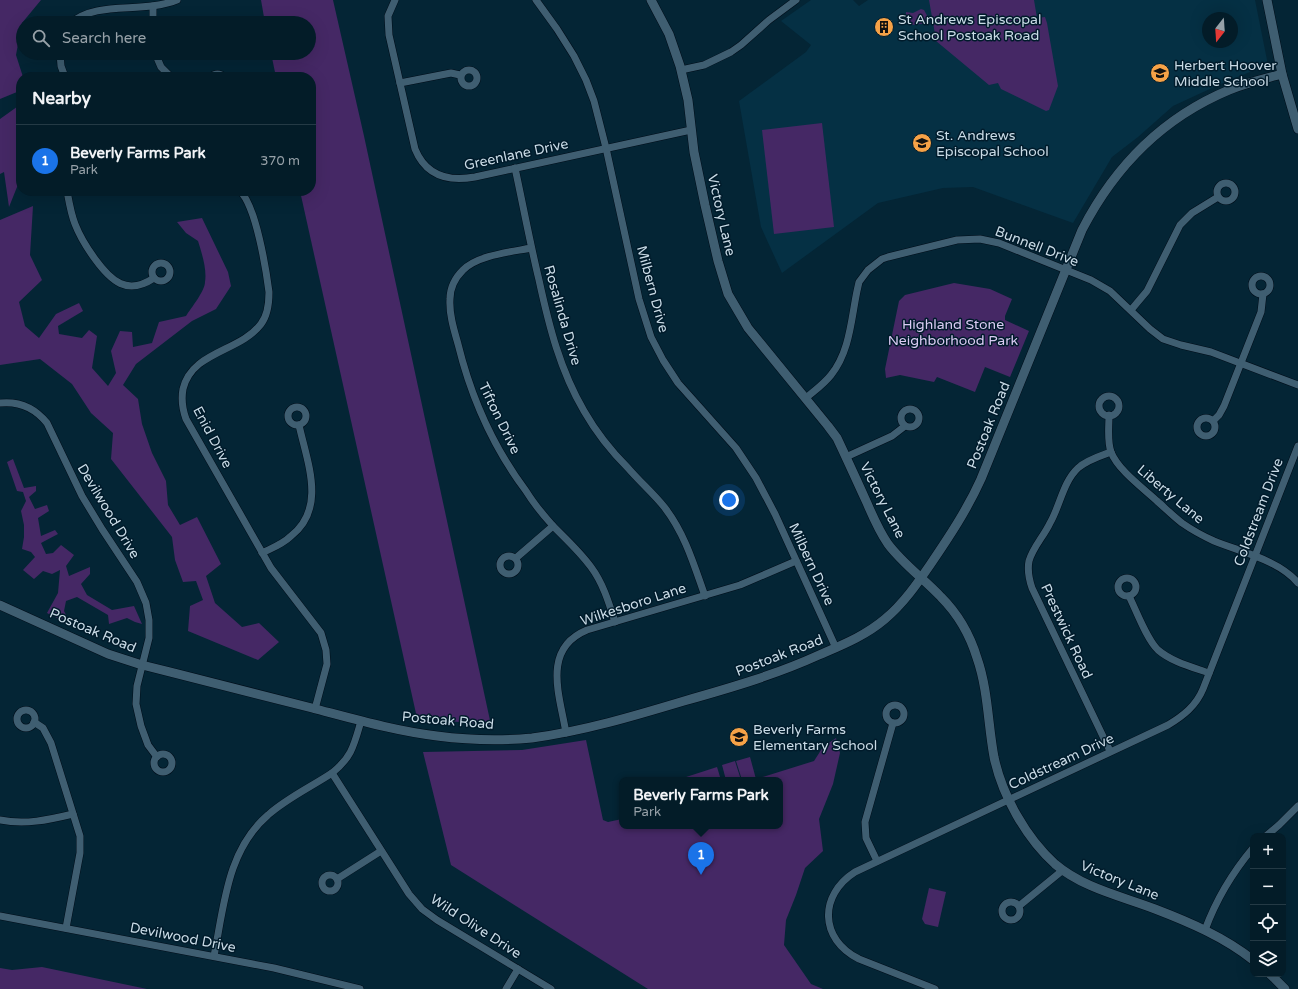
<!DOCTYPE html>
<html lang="en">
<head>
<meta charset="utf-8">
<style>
  body { margin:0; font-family:"Varela Round",sans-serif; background:#112934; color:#f1f3f6 }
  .controls { position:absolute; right:12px; bottom:12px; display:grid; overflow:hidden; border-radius:8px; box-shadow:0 4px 16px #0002 }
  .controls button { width:36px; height:36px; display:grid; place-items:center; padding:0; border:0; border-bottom:1px solid #243a45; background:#031c28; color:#f1f3f6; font:20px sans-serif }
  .compass { position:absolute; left:1202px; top:12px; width:36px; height:36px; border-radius:50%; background:#031c28; box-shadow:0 4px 16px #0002; rotate:197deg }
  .you { position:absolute; left:729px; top:500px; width:14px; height:14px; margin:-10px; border:3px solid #fff; border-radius:50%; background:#1a73e8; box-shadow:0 0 0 6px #1a73e833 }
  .badge { display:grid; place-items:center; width:26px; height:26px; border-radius:50%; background:#1a73e8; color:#fff; font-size:13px; font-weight:700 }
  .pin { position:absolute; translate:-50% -33px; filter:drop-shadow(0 1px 2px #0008) }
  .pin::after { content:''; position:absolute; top:21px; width:14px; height:12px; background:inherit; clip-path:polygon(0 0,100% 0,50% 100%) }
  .popup { position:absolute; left:619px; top:777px; width:164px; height:52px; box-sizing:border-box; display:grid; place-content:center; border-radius:8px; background:#031c28; filter:drop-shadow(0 1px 3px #0005); font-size:13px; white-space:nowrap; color:#97a1a8 }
  .popup b { font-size:15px; color:#f1f3f6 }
  .popup::after { content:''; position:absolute; left:50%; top:100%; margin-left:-8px; border:8px solid transparent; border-top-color:#031c28 }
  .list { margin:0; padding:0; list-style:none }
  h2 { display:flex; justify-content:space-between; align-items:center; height:52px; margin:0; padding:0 16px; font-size:17px }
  h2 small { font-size:13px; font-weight:400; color:#97a1a8 }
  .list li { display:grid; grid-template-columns:26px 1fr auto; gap:12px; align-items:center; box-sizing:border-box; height:72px; padding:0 16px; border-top:1px solid #243a45 }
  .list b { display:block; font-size:15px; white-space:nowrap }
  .list p { margin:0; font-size:13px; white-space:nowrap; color:#97a1a8 }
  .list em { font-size:13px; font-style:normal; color:#97a1a8 }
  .icon { flex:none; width:22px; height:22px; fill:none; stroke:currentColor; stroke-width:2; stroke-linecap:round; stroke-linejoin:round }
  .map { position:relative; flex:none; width:1298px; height:989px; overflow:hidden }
  .search { position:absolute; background:#031c28; box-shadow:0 4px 16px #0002; left:16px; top:16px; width:300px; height:44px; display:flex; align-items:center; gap:10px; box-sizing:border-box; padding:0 14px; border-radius:22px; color:#97a1a8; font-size:15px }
  .panel { position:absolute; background:#031c28; box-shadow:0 4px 16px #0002; left:16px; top:72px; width:300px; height:124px; border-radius:16px }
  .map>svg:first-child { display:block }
</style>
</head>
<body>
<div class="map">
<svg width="1298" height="989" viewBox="0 0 1298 989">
  <rect width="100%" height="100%" fill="#042535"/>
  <!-- built -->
  <path fill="#053044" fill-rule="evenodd" d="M811 0H853L859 6 868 0H1255L1268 65 1227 81 1173 106 1138 137 1112 157 1073 223 973 187 943 188 878 203 782 273 761 227 739 101 806 52 811 45 781 21ZM1208 18H1232V42H1208Z"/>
  <!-- green -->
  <g fill="#452865">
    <polygon points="0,0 41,0 22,23 16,55 23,77 21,77 21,177 9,207 4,172 0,174 0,119 21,104 17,92 0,99"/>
    <polygon points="261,0 333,0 364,136 491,725 417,718 300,191 311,191 311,77 276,77 271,53 309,53 309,23 265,23"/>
    <polygon points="929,0 1034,0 1037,18 1045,17 1047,23 1058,86 1049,110 1046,111 1001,89 998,83 989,85 930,36 935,34"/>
    <polygon points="921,9 924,10 929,19 928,23 913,25 906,20 906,12 913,13"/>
    <polygon points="822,123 834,227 774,234 762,130"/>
    <path d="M33 206 30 255 42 280 19 302 25 326 39 338 56 314 79 303 83 311 58 326 59 334 82 338 89 330 97 336 92 368 108 386 116 373 111 351 120 331 132 332 133 347 152 343 159 322 186 316C191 308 205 291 205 282 207 269 202 254 198 241L186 233 177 222 202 218 228 272 231 286 216 309 192 321 136 364 123 385 138 399 142 424 152 453 166 481 168 505 180 525 197 517 221 564 206 576 215 603 242 627 259 623 279 642 258 660 188 631 190 606 203 600 196 581 183 582 175 560 172 537 111 459 113 433 91 413 72 384 40 359 0 365V220Z"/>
    <polygon points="954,283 990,289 1012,299 1005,316 1005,320 1029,331 1010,377 985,367 975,392 937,377 934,382 900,375 886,378 885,369 899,301 905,295"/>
    <polygon points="13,459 24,488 36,486 36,491 29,497 35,509 47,505 49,511 38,518 41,536 55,530 58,534 41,543 46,554 53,553 61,545 74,555 66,566 69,576 90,567 90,574 81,584 87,595 112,610 134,606 142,624 135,622 127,618 109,624 108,615 77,597 66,601 64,611 66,615 61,620 47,613 58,593 60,570 52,574 43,571 34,579 23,570 35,557 31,552 22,549 24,537 24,525 21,511 26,501 23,492 17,491 7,462"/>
    <polygon points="836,738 840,753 833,784 819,819 823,851 805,868 796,895 786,920 784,945 811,984 823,989 648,989 451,865 423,752 522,750 586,740 603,820 608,822 622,819 622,826 780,826 780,780 742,780 736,761 750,757 756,779 814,761 823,747"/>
    <polygon points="735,761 741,780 726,780 722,765"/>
    <polygon points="717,767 721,780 683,780 683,778"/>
    <polygon points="929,888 946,892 938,927 925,924 922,919"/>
    <polygon points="42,967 147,989 0,989 0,968 12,970"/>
  </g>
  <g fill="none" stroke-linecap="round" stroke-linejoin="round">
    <!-- street casing -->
    <g stroke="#000d19" stroke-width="8">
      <g id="street">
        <path d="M395 0 388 16 389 35 415 149C426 176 448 182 475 177L691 130"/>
        <polyline points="536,0 557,29 574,56 586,80 594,101 606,148 639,299 651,337 663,360 678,383 736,448 756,478 775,514 836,648"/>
        <polyline points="153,6 153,23"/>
        <path d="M71 23C97 0 142 14 177 0"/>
        <polyline points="60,53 61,66 65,77"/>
        <polyline points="155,53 161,67 171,77"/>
        <circle cx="469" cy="78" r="8"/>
        <polyline points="681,70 704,65 731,52 741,45 769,20 796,0"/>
        <path d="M211 77C215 73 220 73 224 77"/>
        <polyline points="400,83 451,73 460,75"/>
        <path d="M515 168C523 205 530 243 539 280 549 326 560 370 584 411 596 432 611 451 628 468 640 482 654 494 665 508 685 534 694 565 705 596"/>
        <circle cx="1226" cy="192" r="9"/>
        <path d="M67 191C69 202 71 214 75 224 80 237 87 248 95 259 111 281 127 296 154 278"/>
        <path d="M240 191C256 206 266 269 269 292 269 303 268 315 261 324 240 352 192 351 183 389 181 400 182 408 186 419L271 568 321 633 326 650 327 664 315 709"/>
        <path d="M531 248C511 252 478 255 463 270 455 278 450 288 450 299 449 314 454 330 458 344 471 397 493 447 526 491 534 504 544 516 554 527 567 540 580 552 591 567 603 583 609 603 615 622"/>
        <circle cx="161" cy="272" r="9"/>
        <circle cx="1261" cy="285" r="9"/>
        <polyline points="1131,310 1147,291 1180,225 1192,213 1218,197"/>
        <circle cx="1109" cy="406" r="10"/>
        <path d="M806 398C814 391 824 384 831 375 850 351 851 320 857 291L859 282 868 270 882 259 888 257 957 240 980 239 999 243 1091 280 1110 291 1150 329 1163 339 1181 345 1211 352 1298 385"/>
        <path d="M0 403C19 401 35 408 47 423L82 496 102 529 137 582 146 603 149 620V638L137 686 136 704 141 726 148 745 157 757"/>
        <circle cx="297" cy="416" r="9"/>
        <circle cx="910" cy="418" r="9"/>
        <path d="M1109 415C1109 427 1107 441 1111 452 1118 470 1143 488 1157 501 1165 508 1173 516 1182 523 1192 530 1203 536 1214 541 1241 552 1279 560 1298 583"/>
        <circle cx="1206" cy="427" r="9"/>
        <polyline points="1214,420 1219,415 1224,406 1261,312 1263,294"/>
        <polyline points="846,457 892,436 905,426"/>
        <path d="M262 553C272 548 283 544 291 536 327 508 307 462 299 425"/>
        <circle cx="509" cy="565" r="9"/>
        <polyline points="516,558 553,526"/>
        <circle cx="1127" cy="587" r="9"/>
        <path d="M1129 596C1136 610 1147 640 1158 650 1172 662 1192 667 1209 673"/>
        <circle cx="895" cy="714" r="9"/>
        <circle cx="26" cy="719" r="9"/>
        <polyline points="34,722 43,728 51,743 80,836 80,853 66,928"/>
        <path d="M566 733C560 696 541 649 587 630L740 585 796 561"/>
        <path d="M1110 751 1032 588C1029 579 1027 571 1029 561 1033 547 1044 536 1050 523 1060 506 1063 482 1078 468 1087 460 1100 456 1111 452"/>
        <circle cx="163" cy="763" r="9"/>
        <polyline points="332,773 409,894 422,909 437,920 551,989"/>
        <path d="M0 820C25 825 48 820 73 814"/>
        <polyline points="1266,836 1279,825 1298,806"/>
        <polyline points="877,861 866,838 865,822 893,723"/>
        <circle cx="330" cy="883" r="8"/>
        <polyline points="337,879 381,851"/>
        <circle cx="1011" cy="911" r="9"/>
        <polyline points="1019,906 1063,870"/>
        <polyline points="0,916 274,968 360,989"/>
        <path d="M1205 930C1216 900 1232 873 1253 848"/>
        <path d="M214 956C224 906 227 850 268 815 287 798 311 787 332 773 352 757 354 745 361 721"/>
        <polyline points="506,989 518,969"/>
        <path d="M935 989 859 959C819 939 819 895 855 872L1168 725C1183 716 1196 706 1203 689L1298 446"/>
      </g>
    </g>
    <!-- secondary casing -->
    <g stroke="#000d19" stroke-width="10">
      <g id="secondary">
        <path d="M651 0 669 34 680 66 688 100 694 152 705 205 718 261 728 294 748 328 828 426 837 438C847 459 857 481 867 503 873 517 879 531 888 544 903 564 924 579 941 597 958 614 970 635 977 658 988 689 988 725 994 757 1002 795 1026 838 1055 864 1083 888 1121 896 1155 909 1189 922 1224 937 1253 960"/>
        <polyline points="1267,0 1282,74 1298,129"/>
        <path d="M0 605 108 654 142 665C199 679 256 694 312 708 354 719 395 731 437 736 468 740 501 741 532 738 584 731 634 716 684 701 730 688 775 675 819 655 842 645 865 636 885 619 903 604 917 584 930 565 949 537 967 510 981 479L1082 230C1115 166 1162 118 1229 90 1246 83 1264 79 1282 74"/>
        <polyline points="1270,974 1285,989"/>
      </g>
    </g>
    <!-- street -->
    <use href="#street" stroke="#3f5e71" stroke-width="7"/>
    <!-- secondary -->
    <use href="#secondary" stroke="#3f5e71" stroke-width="9"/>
  </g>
  <!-- icons -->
  <defs>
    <g id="building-disc" transform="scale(1)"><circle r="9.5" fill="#f6a247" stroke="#001b2b"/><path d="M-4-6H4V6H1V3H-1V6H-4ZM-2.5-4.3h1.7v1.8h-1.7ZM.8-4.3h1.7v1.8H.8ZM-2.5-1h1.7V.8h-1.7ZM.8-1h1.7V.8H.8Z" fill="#111"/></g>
    <g id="school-disc" transform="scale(1)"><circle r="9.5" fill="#f6a247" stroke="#001b2b"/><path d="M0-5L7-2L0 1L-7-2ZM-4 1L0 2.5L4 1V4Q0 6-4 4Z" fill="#111"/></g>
  </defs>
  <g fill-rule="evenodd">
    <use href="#building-disc" x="884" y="27"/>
    <use href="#school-disc" x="1160" y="73"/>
    <use href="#school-disc" x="922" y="143"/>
    <use href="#school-disc" x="739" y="737"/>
  </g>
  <g text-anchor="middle" stroke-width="3" stroke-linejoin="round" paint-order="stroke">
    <!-- poi labels -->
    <g font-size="14" fill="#c9dbe6" stroke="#001b2b" text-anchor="start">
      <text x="898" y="24">St Andrews Episcopal<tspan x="898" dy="16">School Postoak Road</tspan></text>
      <text x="1174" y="70">Herbert Hoover<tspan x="1174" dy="16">Middle School</tspan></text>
      <text x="936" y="140">St. Andrews<tspan x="936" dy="16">Episcopal School</tspan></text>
      <text x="753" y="734">Beverly Farms<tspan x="753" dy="16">Elementary School</tspan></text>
    </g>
    <!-- street labels -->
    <g font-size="14" fill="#c9dbe6" stroke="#001b2b">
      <text transform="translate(516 154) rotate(-12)" y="5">Greenlane Drive</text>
      <text transform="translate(722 215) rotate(77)" y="5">Victory Lane</text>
      <text transform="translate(1037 246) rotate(21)" y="5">Bunnell Drive</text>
      <text transform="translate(653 289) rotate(75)" y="5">Milbern Drive</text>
      <text transform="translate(563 315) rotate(74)" y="5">Rosalinda Drive</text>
      <text transform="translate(500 418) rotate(64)" y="5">Tifton Drive</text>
      <text transform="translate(988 425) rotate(-68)" y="5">Postoak Road</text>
      <text transform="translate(213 437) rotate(62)" y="5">Enid Drive</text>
      <text transform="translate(1171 494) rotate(40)" y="5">Liberty Lane</text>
      <text transform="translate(883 500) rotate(63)" y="5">Victory Lane</text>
      <text transform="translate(109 511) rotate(59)" y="5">Devilwood Drive</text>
      <text transform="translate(1258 512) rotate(-69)" y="5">Coldstream Drive</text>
      <text transform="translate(812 564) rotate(65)" y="5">Milbern Drive</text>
      <text transform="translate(633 604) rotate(-18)" y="5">Wilkesboro Lane</text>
      <text transform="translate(93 630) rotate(23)" y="5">Postoak Road</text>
      <text transform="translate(1067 631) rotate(65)" y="5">Prestwick Road</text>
      <text transform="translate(779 655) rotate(-21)" y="5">Postoak Road</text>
      <text transform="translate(448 720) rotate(5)" y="5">Postoak Road</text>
      <text transform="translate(1061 761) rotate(-25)" y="5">Coldstream Drive</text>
      <text transform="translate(1120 880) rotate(22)" y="5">Victory Lane</text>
      <text transform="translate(476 926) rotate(33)" y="5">Wild Olive Drive</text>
      <text transform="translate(183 937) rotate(11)" y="5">Devilwood Drive</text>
    </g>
    <!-- park labels -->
    <g font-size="14" fill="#dacbf3" stroke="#001b2b">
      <text x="953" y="329">Highland Stone<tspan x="953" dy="16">Neighborhood Park</tspan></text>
    </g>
  </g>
</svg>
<div class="controls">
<button>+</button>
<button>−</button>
<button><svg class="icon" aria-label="locate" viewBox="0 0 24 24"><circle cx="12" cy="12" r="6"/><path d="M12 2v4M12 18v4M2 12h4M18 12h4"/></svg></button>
<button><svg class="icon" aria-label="layers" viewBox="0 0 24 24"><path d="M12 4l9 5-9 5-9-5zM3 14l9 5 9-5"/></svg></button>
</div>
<svg class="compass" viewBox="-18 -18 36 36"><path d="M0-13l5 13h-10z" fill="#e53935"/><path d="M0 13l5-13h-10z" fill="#97a1a8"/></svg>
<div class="you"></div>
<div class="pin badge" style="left:701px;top:875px">1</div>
<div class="popup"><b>Beverly Farms Park</b>Park</div>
<div class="search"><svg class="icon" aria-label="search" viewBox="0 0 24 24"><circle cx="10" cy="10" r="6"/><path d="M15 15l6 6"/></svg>Search here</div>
<section class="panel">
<h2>Nearby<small></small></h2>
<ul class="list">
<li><span class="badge">1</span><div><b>Beverly Farms Park</b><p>Park</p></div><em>370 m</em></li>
</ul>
</section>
</div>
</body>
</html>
